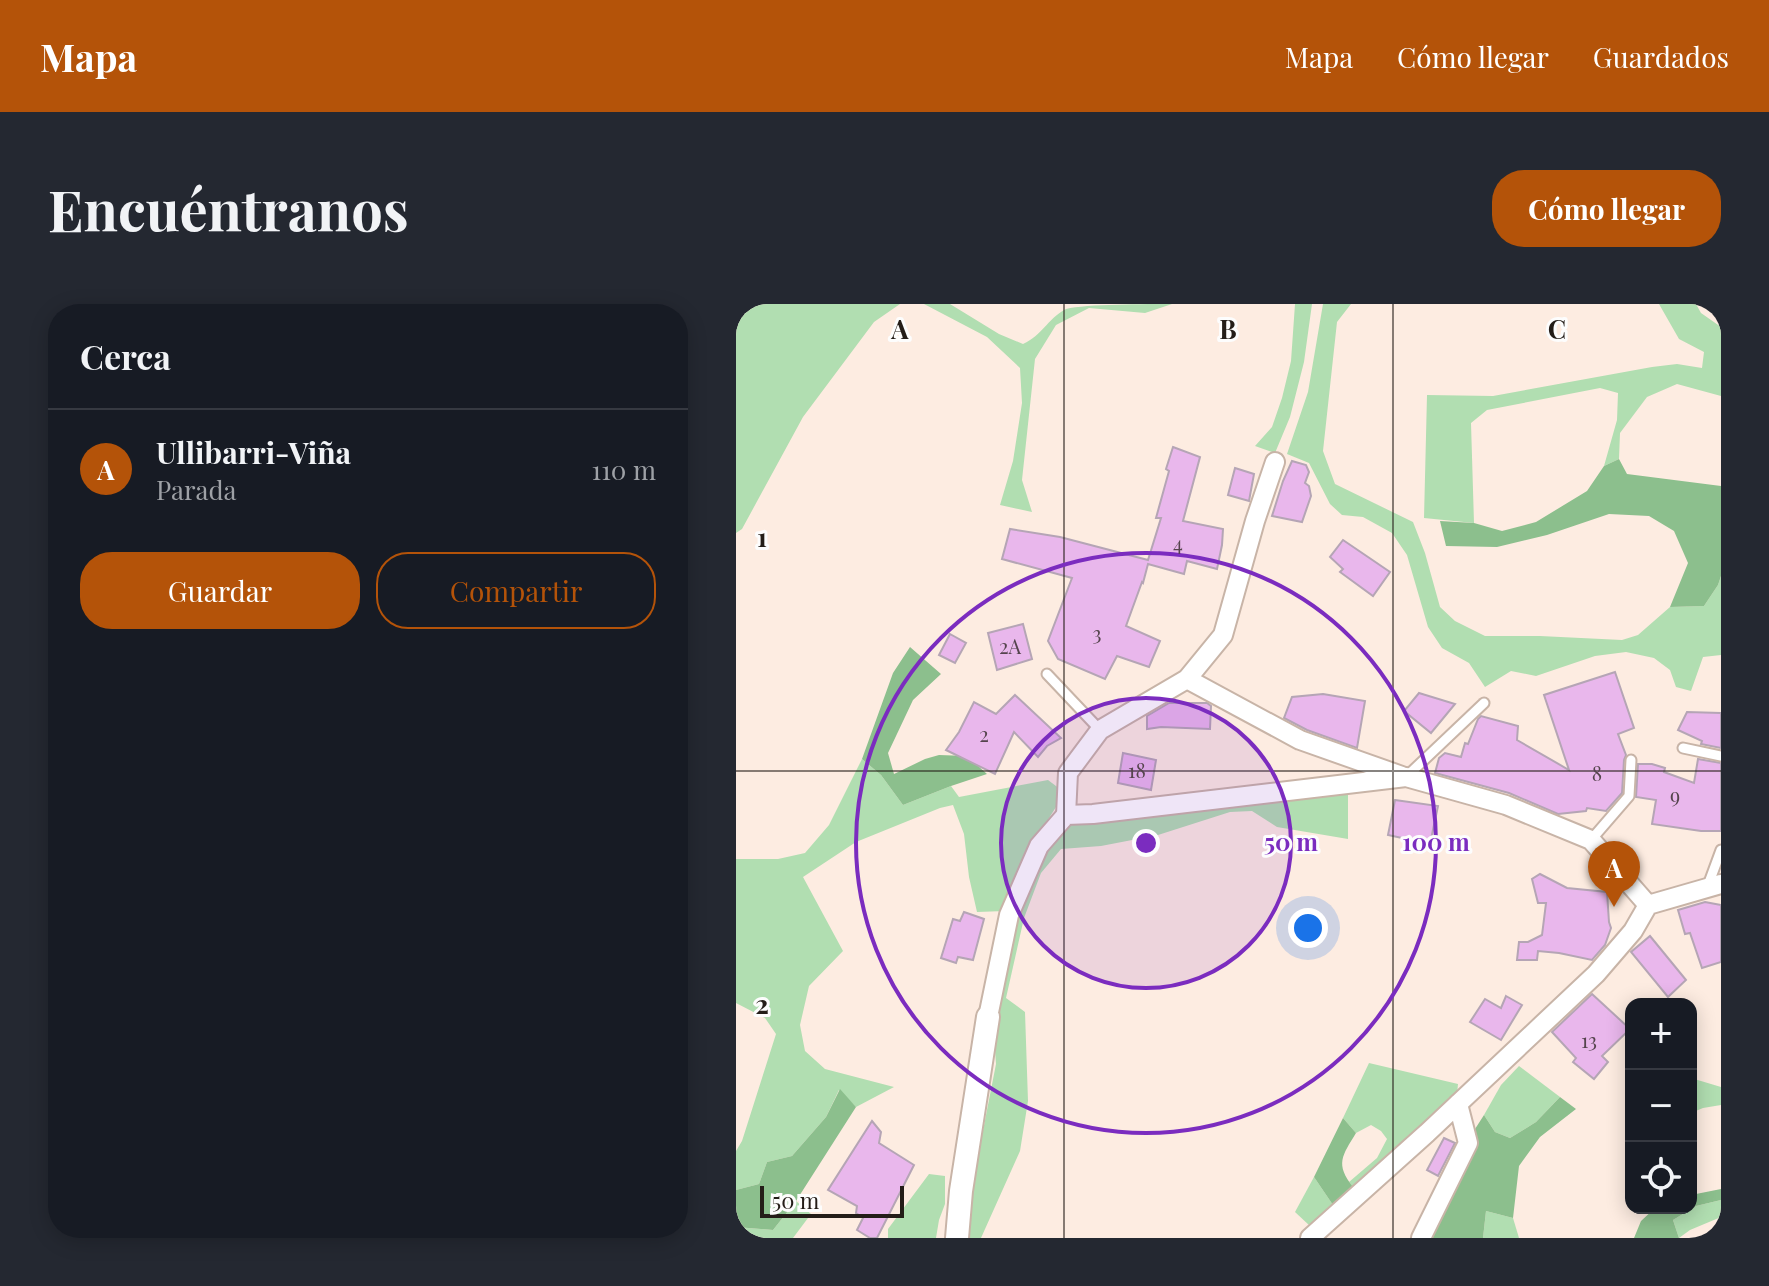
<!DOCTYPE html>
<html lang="es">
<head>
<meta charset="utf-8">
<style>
  body { margin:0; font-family:"Playfair Display",serif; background:#242831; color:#f1f3f6 }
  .controls { position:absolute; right:24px; bottom:24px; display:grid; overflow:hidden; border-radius:16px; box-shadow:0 4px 20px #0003 }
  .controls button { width:72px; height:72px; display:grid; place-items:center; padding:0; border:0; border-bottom:2px solid #363941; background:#171b24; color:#f1f3f6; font:40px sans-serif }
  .scale { position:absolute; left:24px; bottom:20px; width:144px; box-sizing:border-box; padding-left:8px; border:4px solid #241d18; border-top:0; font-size:22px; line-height:28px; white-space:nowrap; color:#241d18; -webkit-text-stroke:6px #fdfdfd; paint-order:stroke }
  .you { position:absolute; left:572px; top:624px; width:28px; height:28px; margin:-20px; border:6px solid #fff; border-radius:50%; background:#1a73e8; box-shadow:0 0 0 12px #1a73e833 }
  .badge { display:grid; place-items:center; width:52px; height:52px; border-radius:50%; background:#b45309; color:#fff; font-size:26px; font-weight:700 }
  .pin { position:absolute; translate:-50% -66px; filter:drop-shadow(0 2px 4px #0008) }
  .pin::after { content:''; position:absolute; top:42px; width:28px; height:24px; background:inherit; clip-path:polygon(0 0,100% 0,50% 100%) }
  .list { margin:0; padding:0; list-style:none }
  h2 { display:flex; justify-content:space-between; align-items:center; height:104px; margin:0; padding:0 32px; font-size:34px }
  h2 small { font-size:26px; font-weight:400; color:#9ea1a6 }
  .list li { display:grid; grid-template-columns:52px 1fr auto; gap:24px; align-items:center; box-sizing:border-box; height:120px; padding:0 32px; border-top:2px solid #363941 }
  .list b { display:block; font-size:30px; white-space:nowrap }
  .list p { margin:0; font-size:26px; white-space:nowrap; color:#9ea1a6 }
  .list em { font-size:26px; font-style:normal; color:#9ea1a6 }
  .actions { display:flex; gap:16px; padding:24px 32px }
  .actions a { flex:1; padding:18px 0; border:2px solid #b45309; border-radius:32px; text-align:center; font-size:28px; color:#b45309 }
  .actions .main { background:#b45309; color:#fff }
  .icon { flex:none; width:44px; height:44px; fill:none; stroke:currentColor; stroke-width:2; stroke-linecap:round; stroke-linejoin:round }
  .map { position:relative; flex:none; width:985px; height:934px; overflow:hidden; border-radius:32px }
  header { display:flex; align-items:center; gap:48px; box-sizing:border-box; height:112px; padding:0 40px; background:#b45309; color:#fff }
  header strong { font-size:38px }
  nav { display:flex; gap:44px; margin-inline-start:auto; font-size:28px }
  .intro { display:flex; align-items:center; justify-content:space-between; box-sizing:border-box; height:192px; padding:0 48px }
  h1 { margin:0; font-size:56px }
  .button { padding:20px 36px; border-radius:32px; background:#b45309; color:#fff; font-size:28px; font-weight:700 }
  main { display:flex; gap:48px; padding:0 48px }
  aside { flex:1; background:#171b24; border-radius:32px; box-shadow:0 4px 20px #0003 }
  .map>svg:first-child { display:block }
</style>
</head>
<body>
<header>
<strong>Mapa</strong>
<nav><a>Mapa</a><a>Cómo llegar</a><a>Guardados</a></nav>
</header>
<div class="intro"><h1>Encuéntranos</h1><a class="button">Cómo llegar</a></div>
<main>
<aside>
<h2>Cerca<small></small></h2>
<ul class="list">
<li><span class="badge">A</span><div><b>Ullibarri-Viña</b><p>Parada</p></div><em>110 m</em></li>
</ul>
<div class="actions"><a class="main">Guardar</a><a>Compartir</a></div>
</aside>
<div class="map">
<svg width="985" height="934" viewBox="0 0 985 934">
  <rect width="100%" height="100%" fill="#fdece1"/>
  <!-- green -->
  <g fill="#b1deb1">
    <polygon points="0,0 164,0 138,18 67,113 6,225 0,229"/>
    <path d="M188 0H214L263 30 287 40C307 31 310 16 330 5 350 0 411 0 436 0L409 9 353 4 320 21 299 55 286 176 296 208 264 201 277 157 286 99 284 64 251 33Z"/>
    <polygon points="559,0 576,0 568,58 554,113 539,149 519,142 536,123 546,94 555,57"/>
    <polygon points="587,0 615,0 601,18 587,147 599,180 677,218 689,249 704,303 719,317 749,332 804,332 886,336 902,331 934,303 968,302 982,281 985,272 985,351 967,353 955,387 940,383 934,366 918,354 890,348 859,352 800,372 775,367 749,383 733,359 706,344 692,323 671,251 656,229 627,213 606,211 594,200 573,159 551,150 572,88"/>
    <polygon points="923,0 960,0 965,9 985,23 985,92 941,80 911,93 884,129 883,155 868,162 881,116 882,89 864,84 751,106 735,119 738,219 688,214 691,91 757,92 916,63 941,60 966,64 968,48 943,35"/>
    <polygon points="126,455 145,471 167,501 215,482 223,493 312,476 324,485 320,503 291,549 269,607 241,608 233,573 228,530 217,501 204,504 120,538 67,573 107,647 73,682 64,721 69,747 89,765 158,783 120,803 103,786 90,813 56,852 31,858 23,880 0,886 0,847 6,837 40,730 29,714 0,699 0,555 42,555 69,549 93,521"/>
    <polygon points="612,487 612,535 541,523 516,507 494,508 422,531 365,542 325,545 305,569 288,614 270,694 289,708 292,797 284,847 245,934 226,934 260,760 258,733 261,688 280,614 312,541 335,520 498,500 584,493"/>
    <polygon points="633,759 722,780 721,790 617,883 613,878 641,854 651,835 645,827 635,821 620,829 607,814"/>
    <polygon points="783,762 824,793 800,818 774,834 759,828 748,811 765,781"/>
    <polygon points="955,774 985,783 985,801 967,804 955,809"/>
    <polygon points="193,870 209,872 209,900 203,916 200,934 152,934 152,925"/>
    <polygon points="578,873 597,901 574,922 559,908"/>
    <polygon points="985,896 985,913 954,926 943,934 937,916 960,902"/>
    <polygon points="60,897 75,910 57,934 0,934 0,923 37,926"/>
    <polygon points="750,907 777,914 783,934 747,934"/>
  </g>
  <!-- forest -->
  <g fill="#8cbf8d">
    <polygon points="883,155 891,170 985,182 985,272 982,281 968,302 934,303 952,259 938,227 913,212 873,210 811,231 761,243 710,242 704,217 738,219 766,227 800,218 851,187 868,162"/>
    <polygon points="174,343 205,370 177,396 152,449 158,470 189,455 203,451 231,452 251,470 215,482 167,501 145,471 126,455 157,369"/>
    <polygon points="104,785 120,803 60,897 37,926 0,923 0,886 23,880 31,858 56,852 90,813"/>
    <polygon points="824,793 840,805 804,833 783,862 777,914 750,907 747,934 695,934 739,825 748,811 759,828 774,834 800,818"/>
    <path d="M607 814 620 829C606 852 599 860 617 883L597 901 578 873Z"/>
    <polygon points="985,885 985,896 960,902 937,916 943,934 898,934 905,917 919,904 955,904 955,891"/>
  </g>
  <!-- building -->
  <g fill="#e9b7ec" stroke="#b5a5b5" stroke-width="2">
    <polygon points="437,143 464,153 447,217 487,225 486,241 481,265 451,257 448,270 412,260 407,279 406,278 390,322 424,337 413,363 381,352 369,375 322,355 312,337 336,274 266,255 274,225 324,233 412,256 425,214 420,214 433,167 430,165"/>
    <polygon points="556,157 570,161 573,168 569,179 573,182 575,192 566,218 536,212 547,177"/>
    <polygon points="499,164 518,170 513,197 492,191"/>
    <polygon points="607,236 654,268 637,292 604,268 607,265 594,253"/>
    <polygon points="287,320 296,355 261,366 252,329"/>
    <polygon points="214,330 230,339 219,359 203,351"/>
    <polygon points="879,368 898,424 882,430 890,451 888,456 886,489 870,507 851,504 850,507 822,510 773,489 699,469 703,454 709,449 725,453 729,439 732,440 742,415 745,412 782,422 781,436 833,466 808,391"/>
    <polygon points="683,389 719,400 695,429 668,407"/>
    <polygon points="587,390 629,397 621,444 571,426 548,414 556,393"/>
    <polygon points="279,391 325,434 311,442 302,453 278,428 259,470 210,446 223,428 238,398 260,410"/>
    <polygon points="433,399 471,399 475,402 474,425 425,423 411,425 411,412"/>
    <polygon points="951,408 985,409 985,444 965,440 966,437 942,426"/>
    <polygon points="387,449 420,456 415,486 382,479"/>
    <polygon points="962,455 985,459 985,527 965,527 916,520 920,496 900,493 902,460 916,460 929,464 928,468 958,479"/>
    <polygon points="659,496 702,502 694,540 652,531"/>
    <polygon points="804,570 831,584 871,588 873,618 875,624 869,641 856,656 823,649 802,647 801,656 781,656 783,638 792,638 806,631 810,599 802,599 796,575"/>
    <polygon points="969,598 985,601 985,658 966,664 954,629 949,630 942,606"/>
    <polygon points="228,608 248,615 237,656 222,653 220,659 205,654 217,615 224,617"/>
    <polygon points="914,632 950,676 932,693 895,648"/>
    <polygon points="856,690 894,725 866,752 872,758 858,775 837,758 840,754 816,728"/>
    <polygon points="770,692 786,701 765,736 734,718 749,695 765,704"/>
    <polygon points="136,817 145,828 143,839 178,861 141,934 134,934 121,926 127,914 120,909 121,902 92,886"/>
    <polygon points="708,834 719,839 702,872 691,866"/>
  </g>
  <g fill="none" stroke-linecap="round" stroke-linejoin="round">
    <!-- service casing -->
    <g stroke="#c8b4a7" stroke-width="13">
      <g id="service">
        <polyline points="311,370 364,426"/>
        <polyline points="947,444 985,452"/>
        <polyline points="670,473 748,399"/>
        <polyline points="855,536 893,492 895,456"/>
        <polyline points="971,584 985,546"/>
      </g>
    </g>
    <!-- minor casing -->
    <g stroke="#c8b4a7" stroke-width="22">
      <g id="minor">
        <polyline points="451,375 564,436 666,472"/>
        <polyline points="330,511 332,469 364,426 451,375 487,331 519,217 539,158"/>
        <polyline points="252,713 273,611 303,542 330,511 357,510 670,473 770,501 855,536 912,601"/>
        <polyline points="574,934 691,829 860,670 897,627 912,601 985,580"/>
        <polyline points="685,934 732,839 722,800"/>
      </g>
    </g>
    <!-- tertiary casing -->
    <g stroke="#c8b4a7" stroke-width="26">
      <polyline id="tertiary" points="221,934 225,887 252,713"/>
    </g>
    <!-- service -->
    <use href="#service" stroke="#fff" stroke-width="9"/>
    <!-- minor -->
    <use href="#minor" stroke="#fff" stroke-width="18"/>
    <!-- tertiary -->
    <use href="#tertiary" stroke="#fff" stroke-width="22"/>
  </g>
  <!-- grid -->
  <path fill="none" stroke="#241d18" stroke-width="2" stroke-opacity="0.55" d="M328 0V934M657 0V934M0 467H985"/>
  <!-- distance rings -->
  <circle cx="410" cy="539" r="145" fill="#7b2cbf" fill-opacity=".12"/>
  <g fill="none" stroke="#7b2cbf" stroke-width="4">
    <circle cx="410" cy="539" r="145"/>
    <circle cx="410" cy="539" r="290"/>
  </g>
  <g text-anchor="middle" stroke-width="6" stroke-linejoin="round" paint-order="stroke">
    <!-- number labels -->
    <g font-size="20" fill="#55444d">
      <text x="442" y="247">4</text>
      <text x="361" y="337">3</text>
      <text x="274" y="350">2A</text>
      <text x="248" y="438">2</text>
      <text x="401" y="474">18</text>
      <text x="861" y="477">8</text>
      <text x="939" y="499">9</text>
      <text x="853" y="744">13</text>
    </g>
  </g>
  <g font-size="26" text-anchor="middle" font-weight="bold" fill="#241d18" stroke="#fdfdfd" stroke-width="6" stroke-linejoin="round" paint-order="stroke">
    <text x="164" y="35">A</text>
    <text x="492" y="35">B</text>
    <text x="821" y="35">C</text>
    <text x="26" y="243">1</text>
    <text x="26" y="710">2</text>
  </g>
  <circle cx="410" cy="539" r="12" fill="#7b2cbf" stroke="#fdfdfd" stroke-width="4"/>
  <g font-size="24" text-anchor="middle" font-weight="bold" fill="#7b2cbf" stroke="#fdfdfd" stroke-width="6" stroke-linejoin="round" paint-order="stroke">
    <text x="555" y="547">50 m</text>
    <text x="700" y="547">100 m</text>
  </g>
</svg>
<div class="controls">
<button>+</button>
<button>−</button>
<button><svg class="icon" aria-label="locate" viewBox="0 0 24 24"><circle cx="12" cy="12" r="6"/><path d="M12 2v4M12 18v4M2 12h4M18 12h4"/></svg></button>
</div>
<div class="scale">50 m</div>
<div class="you"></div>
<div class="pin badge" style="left:878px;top:603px">A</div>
</div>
</main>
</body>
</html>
